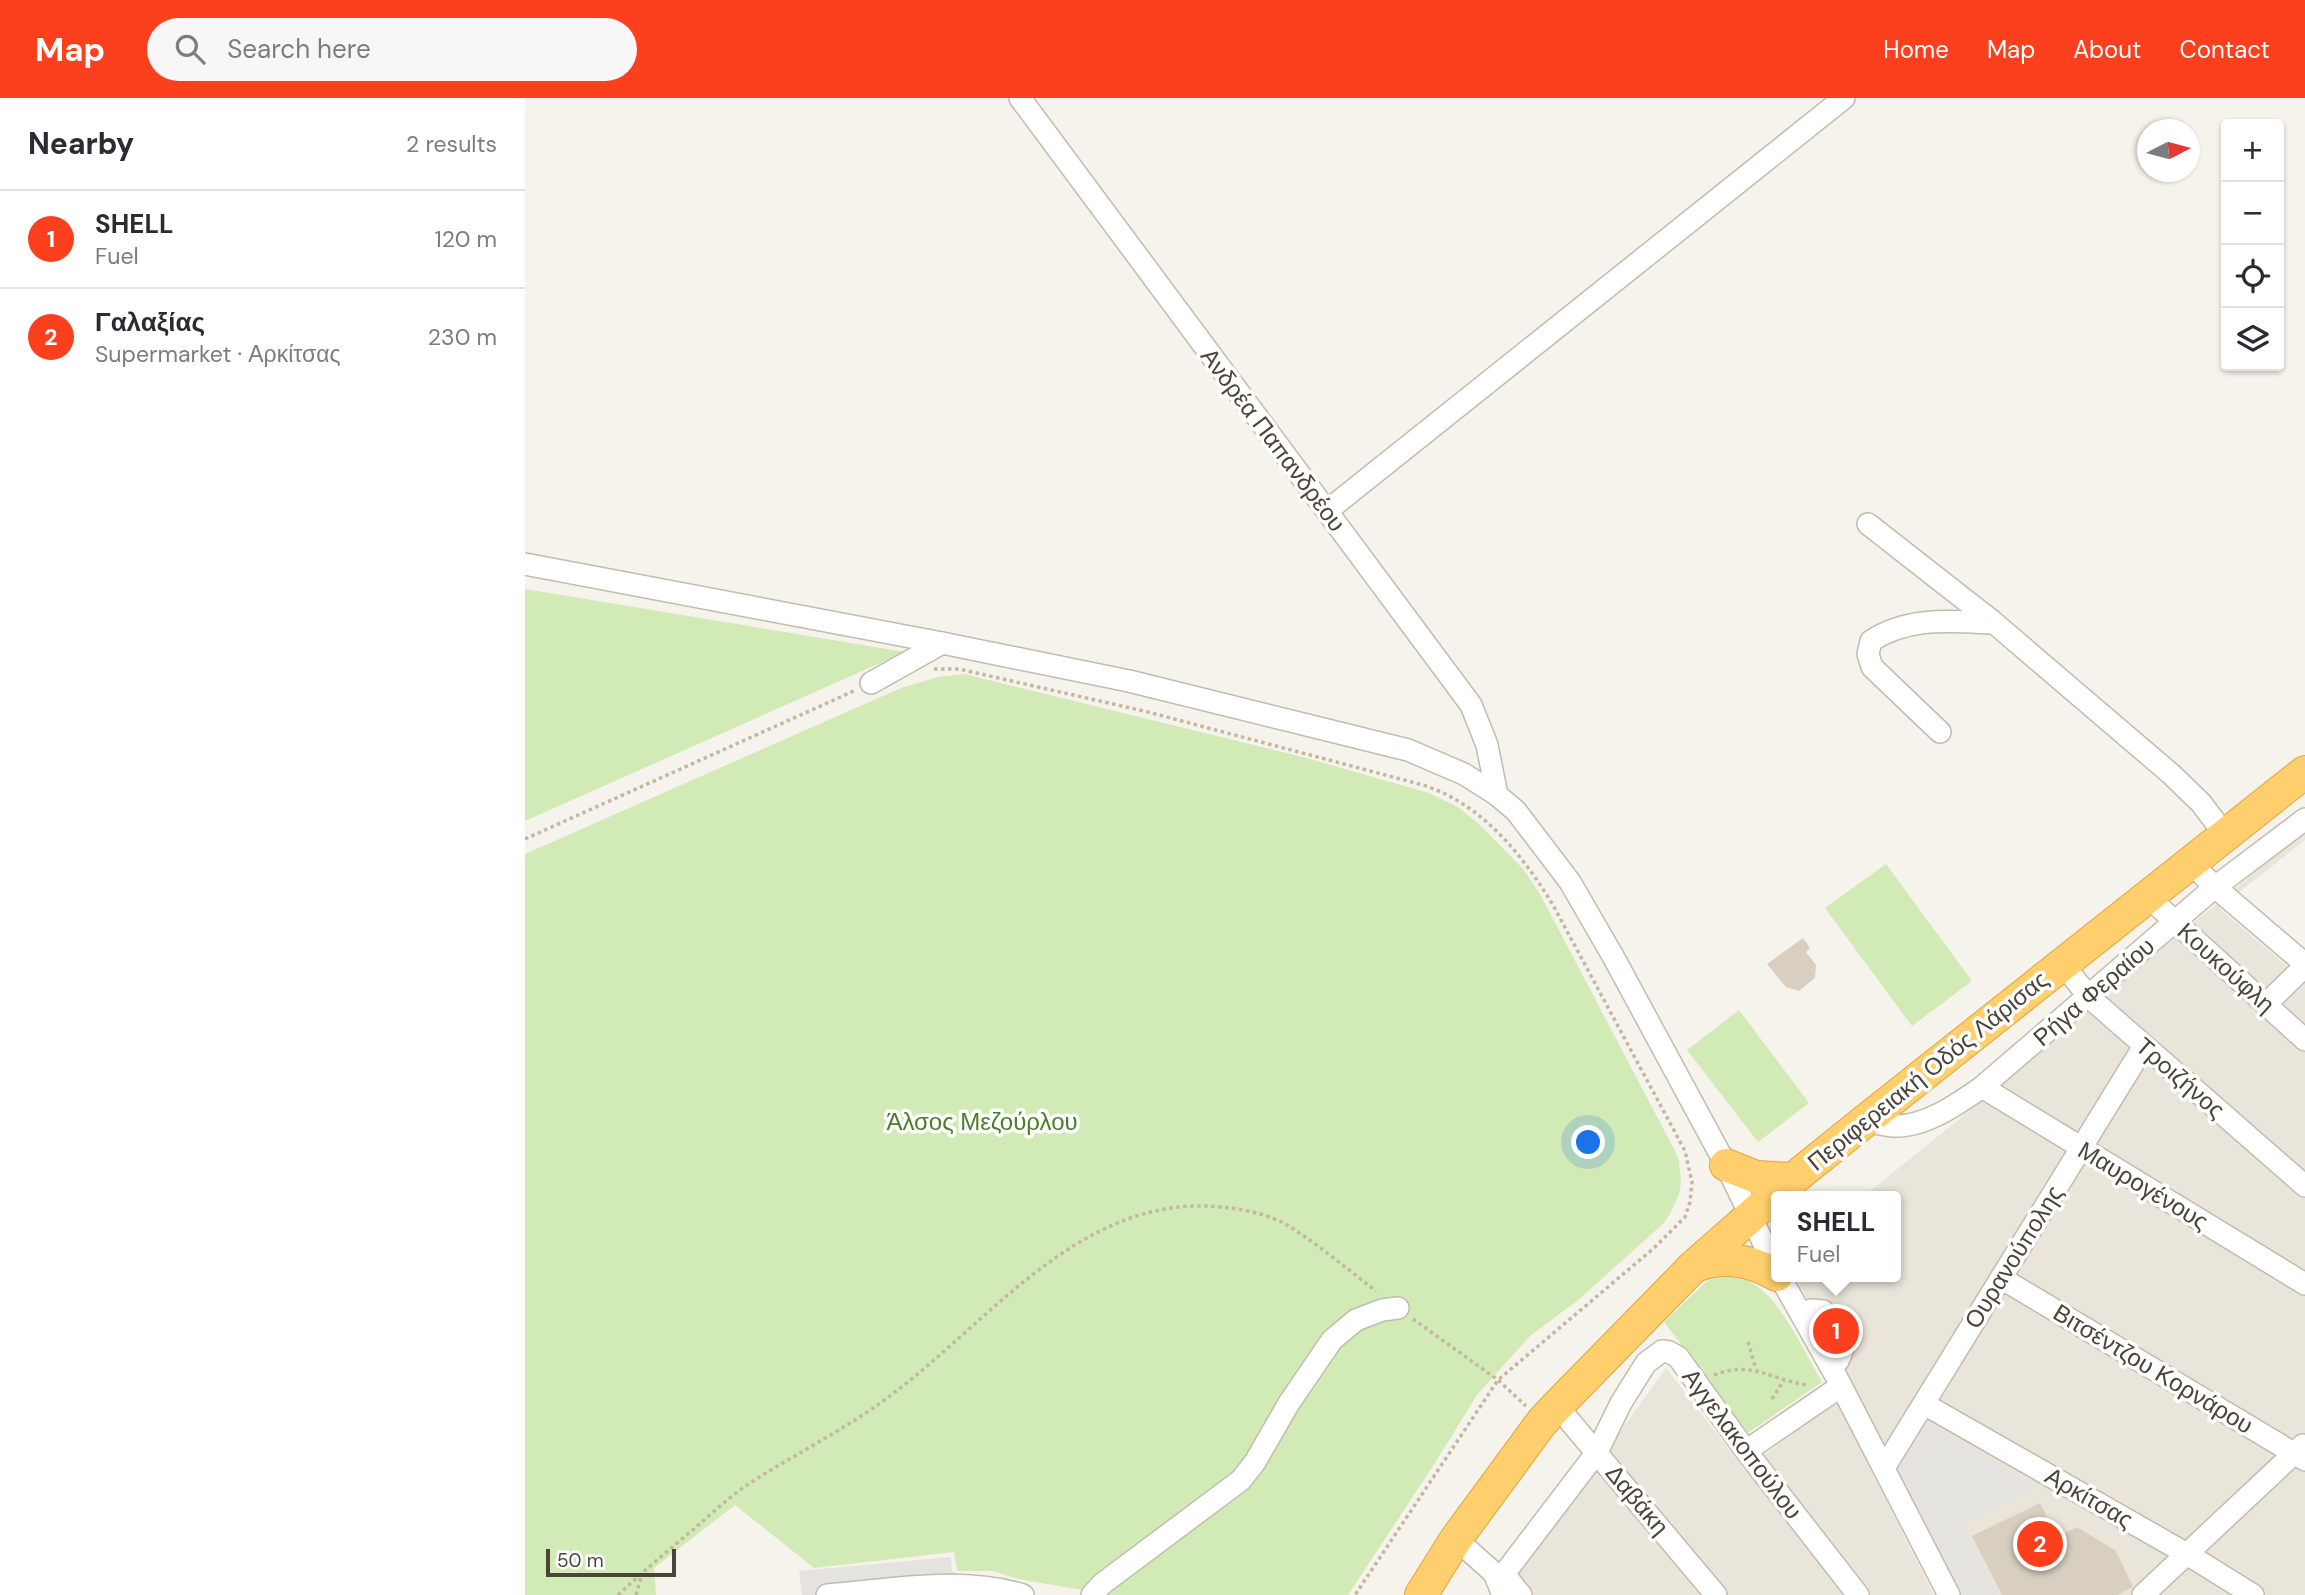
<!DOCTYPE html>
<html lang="en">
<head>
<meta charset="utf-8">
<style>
  body { margin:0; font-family:"DM Sans",sans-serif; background:#f7f7f7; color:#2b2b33 }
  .controls { position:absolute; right:21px; top:21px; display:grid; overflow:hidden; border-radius:7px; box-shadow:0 2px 5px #0004 }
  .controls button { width:63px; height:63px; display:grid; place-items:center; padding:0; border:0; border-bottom:2px solid #e1e1e2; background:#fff; color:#2b2b33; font:35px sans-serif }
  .compass { position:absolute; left:1612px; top:21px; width:63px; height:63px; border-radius:50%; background:#fff; box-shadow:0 2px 5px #0004; rotate:84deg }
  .scale { position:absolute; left:21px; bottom:18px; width:130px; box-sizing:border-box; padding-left:7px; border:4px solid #4b4439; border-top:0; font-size:19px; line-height:24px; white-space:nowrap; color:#4b4439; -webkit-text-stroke:5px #fff; paint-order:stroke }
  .you { position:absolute; left:1064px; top:1045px; width:24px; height:24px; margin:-18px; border:5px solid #fff; border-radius:50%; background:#1a73e8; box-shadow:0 0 0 10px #1a73e833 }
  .badge { display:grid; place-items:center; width:46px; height:46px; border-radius:50%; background:#fc3f1d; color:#fff; font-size:23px; font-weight:700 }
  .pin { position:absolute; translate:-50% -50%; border:4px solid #fff; box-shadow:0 2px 7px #0006 }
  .popup { position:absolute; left:1246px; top:1093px; width:130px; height:91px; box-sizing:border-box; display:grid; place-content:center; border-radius:7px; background:#fff; filter:drop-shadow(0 2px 5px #0005); font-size:23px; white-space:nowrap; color:#7c7c81 }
  .popup b { font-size:26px; color:#2b2b33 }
  .popup::after { content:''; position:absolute; left:50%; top:100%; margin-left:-14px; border:14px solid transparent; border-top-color:#fff }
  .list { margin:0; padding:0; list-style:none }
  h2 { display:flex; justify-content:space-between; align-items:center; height:91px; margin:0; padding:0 28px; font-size:30px }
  h2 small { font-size:23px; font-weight:400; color:#7c7c81 }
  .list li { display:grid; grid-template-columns:46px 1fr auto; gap:21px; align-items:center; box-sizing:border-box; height:98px; padding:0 28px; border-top:2px solid #e1e1e2 }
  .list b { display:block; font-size:26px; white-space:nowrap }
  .list p { margin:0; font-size:23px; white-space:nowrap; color:#7c7c81 }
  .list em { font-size:23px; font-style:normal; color:#7c7c81 }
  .icon { flex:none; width:38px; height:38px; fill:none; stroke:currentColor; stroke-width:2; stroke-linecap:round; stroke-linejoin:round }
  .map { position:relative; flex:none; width:1780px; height:1497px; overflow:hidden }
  header { display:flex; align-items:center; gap:42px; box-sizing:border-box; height:98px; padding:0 35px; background:#fc3f1d; color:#fff }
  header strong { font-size:33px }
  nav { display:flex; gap:38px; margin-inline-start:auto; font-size:24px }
  .search { width:490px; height:63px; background:#f7f7f7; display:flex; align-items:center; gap:18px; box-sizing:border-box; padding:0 24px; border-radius:38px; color:#7c7c81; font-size:26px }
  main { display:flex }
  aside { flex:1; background:#fff }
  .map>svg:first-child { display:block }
</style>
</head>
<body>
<header>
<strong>Map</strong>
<div class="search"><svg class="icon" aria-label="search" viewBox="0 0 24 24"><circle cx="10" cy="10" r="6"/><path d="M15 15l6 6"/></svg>Search here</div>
<nav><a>Home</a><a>Map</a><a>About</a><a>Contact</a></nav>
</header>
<main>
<aside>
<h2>Nearby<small>2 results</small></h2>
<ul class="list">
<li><span class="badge">1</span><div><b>SHELL</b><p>Fuel</p></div><em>120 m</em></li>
<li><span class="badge">2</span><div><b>Γαλαξίας</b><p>Supermarket · Αρκίτσας</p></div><em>230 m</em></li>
</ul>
</aside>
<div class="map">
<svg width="1780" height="1497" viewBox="0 0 1780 1497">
  <rect width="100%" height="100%" fill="#f6f3ec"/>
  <!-- residential -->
  <g fill="#eae5da">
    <polygon points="1780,733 1780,742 1694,810 1780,884 1780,1497 1435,1497 1271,1179 1370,1179 1370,1098 1339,1098 1504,965 1600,881"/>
    <polygon points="1141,1270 1219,1371 1312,1305 1409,1497 1008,1497 993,1476"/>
  </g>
  <!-- green -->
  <g fill="#d2eab5">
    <polygon points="0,491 380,554 0,723"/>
    <polygon points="439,576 778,659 904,695 933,709 954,726 999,772 1015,796 1150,1053 1154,1063 1156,1085 1154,1096 1145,1116 1139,1125 1052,1203 1005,1238 952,1297 908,1368 823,1497 576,1497 575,1495 493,1481 467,1473 432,1473 429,1454 289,1470 210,1407 129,1470 131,1497 0,1497 0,756 376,590 413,579"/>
    <polygon points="1361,766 1447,883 1387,928 1300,810"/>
    <polygon points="1214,912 1284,1005 1233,1044 1162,952"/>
    <path d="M1200 1179C1211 1180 1222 1181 1232 1188 1259 1208 1280 1255 1297 1284L1223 1335 1139 1224 1183 1182Z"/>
  </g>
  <!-- parking -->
  <g fill="#e5e3e0">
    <polygon points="1405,1325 1511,1390 1437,1426 1473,1497 1435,1497 1372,1374"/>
    <polygon points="426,1459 427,1473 436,1477 438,1497 277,1497 274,1473"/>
  </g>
  <!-- building -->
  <g fill="#d8cfc1">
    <polygon points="1278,840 1285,850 1281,854 1291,867 1290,880 1274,893 1261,889 1242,866"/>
    <polygon points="1515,1405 1532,1439 1552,1429 1591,1453 1608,1489 1592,1497 1477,1497 1447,1438"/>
  </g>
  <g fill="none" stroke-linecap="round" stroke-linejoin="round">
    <!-- minor casing -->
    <g stroke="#c2bbae" stroke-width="24">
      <g id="minor">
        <polyline points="495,0 946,607 962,647 972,697"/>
        <polyline points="802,413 1319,0"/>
        <polyline points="1343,426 1467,523 1646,676 1676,705 1700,737"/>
        <polyline points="0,466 417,545 604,583 883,652 939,676 972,697 991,713 1045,784 1089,860 1201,1067 1252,1173"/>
        <polyline points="346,585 417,545"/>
        <path d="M1415 634 1347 569 1343 556 1346 543C1383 519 1423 523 1464 525L1467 523"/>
        <polyline points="1665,764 1690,789 1780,866"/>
        <polyline points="1622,798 1780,942"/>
        <polyline points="1537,865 1564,899 1780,1088"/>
        <polyline points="1741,906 1780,868"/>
        <polyline points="1457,989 1780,1186"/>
        <path d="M1340 1023C1349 1024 1358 1027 1367 1028 1399 1030 1433 1006 1457 989L1690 789 1780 721"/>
        <polyline points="1255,1179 1311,1278 1424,1497"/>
        <polyline points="1476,1180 1780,1362"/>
        <polyline points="1286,1212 1298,1213 1318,1251 1313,1263"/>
        <polyline points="1399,1306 1662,1456 1728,1497"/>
        <polyline points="1032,1308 1191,1497"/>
        <polyline points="1221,1353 1316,1288"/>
        <polyline points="1359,1370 1619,948"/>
        <polyline points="931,1441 969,1475 978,1497"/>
        <polyline points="969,1475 979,1476 996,1497"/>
        <polyline points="979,1476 1072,1354 1096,1305 1121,1265 1137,1253 1144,1254 1153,1259 1221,1353 1333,1497"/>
        <path d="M302 1497C367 1492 435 1478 498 1497"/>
        <polyline points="567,1497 577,1486 716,1382 730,1364 764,1305 807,1242 831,1222 857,1212 873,1210"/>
        <polyline points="1618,1497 1778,1347"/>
      </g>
    </g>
    <!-- highway casing -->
    <g stroke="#e0a43c" stroke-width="34">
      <g id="highway">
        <polyline points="1201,1067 1231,1079 1268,1081"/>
        <path d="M1170 1168C1200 1157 1224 1162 1252 1177"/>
        <polyline points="896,1497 931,1441 1017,1324 1032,1308 1169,1168 1268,1081 1340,1023 1780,674"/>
      </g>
    </g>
    <!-- path -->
    <g stroke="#c4b79f" stroke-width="3.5" stroke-dasharray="3.5 3.5" stroke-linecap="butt">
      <path d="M409 571H434L623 614 898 687C957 706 997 756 1028 807L1160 1053 1167 1084 1165 1104 1160 1119 1129 1150 973 1282 830 1497"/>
      <polyline points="0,741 331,592"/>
      <polyline points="888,1221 973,1282 1001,1308"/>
      <polyline points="1223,1244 1231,1271"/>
      <path d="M1189 1277C1229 1262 1245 1282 1283 1287"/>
      <polyline points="1247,1301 1259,1282"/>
      <path d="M93 1497C118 1474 143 1452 169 1431 186 1416 203 1400 222 1387 271 1355 324 1330 370 1294 468 1220 559 1095 696 1109 718 1111 743 1116 762 1127 793 1146 822 1171 851 1193"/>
      <polyline points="111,1497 117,1476"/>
    </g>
    <!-- minor -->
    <use href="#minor" stroke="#fff" stroke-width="21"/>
    <!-- highway -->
    <use href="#highway" stroke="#ffcf6e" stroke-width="32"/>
  </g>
  <g text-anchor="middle" stroke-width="7" stroke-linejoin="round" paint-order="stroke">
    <!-- street labels -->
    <g font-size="24" fill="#4b4439" stroke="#fff">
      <text transform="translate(748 342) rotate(53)" y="8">Ανδρέα Παπανδρέου</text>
      <text transform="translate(1701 870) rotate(42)" y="8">Κουκούφλη</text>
      <text transform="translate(1569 894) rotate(-41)" y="8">Ρήγα Φεραίου</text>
      <text transform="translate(1403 973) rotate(-39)" y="8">Περιφερειακή Οδός Λάρισας</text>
      <text transform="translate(1655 980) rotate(41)" y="8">Τρoιζήνος</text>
      <text transform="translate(1618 1088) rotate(31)" y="8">Μαυρογένους</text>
      <text transform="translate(1489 1159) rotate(-58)" y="8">Ουρανούπολης</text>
      <text transform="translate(1628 1271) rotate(31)" y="8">Βιτσέντζου Κορνάρου</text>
      <text transform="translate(1217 1346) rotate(53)" y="8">Αγγελακοπούλου</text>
      <text transform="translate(1564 1400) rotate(30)" y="8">Αρκίτσας</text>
      <text transform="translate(1112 1402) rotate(50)" y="8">Δαβάκη</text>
    </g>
    <!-- park labels -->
    <g font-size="24" fill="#4a7f2a" stroke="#fff">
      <text x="457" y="1032">Άλσος Μεζούρλου</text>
    </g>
  </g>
</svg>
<div class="controls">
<button>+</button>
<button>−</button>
<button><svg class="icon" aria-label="locate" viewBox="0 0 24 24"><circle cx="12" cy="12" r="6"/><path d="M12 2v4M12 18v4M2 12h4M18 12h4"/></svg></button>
<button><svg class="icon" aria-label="layers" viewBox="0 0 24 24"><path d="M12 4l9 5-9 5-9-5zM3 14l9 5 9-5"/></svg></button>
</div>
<svg class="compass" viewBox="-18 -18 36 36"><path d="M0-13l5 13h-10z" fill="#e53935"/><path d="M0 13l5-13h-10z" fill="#7c7c81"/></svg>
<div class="scale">50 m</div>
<div class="you"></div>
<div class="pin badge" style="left:1311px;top:1233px">1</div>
<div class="popup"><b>SHELL</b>Fuel</div>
<div class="pin badge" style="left:1515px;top:1446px">2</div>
</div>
</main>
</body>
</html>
